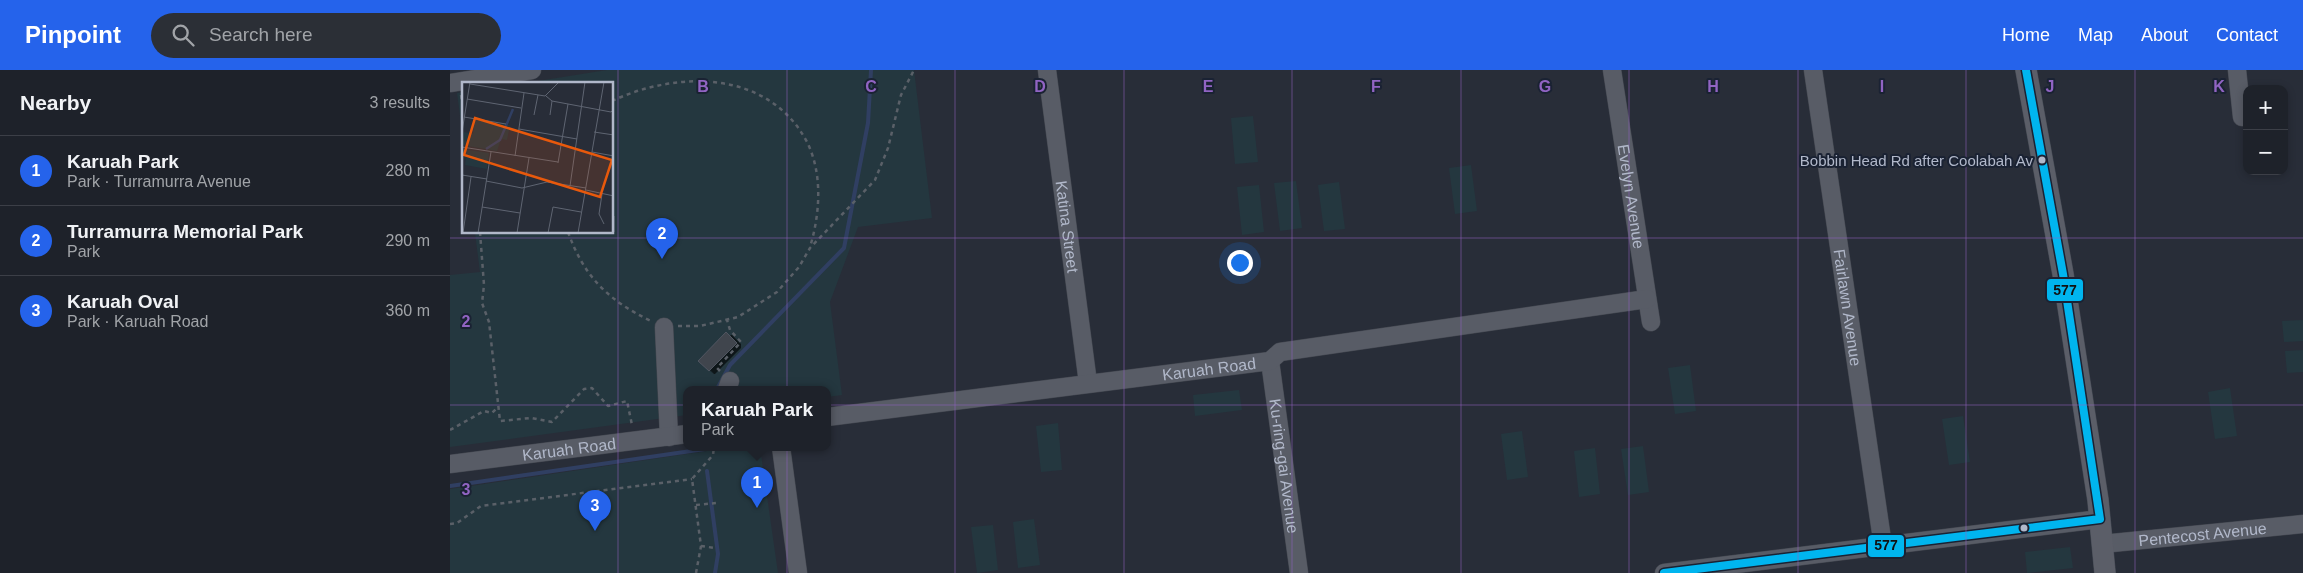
<!DOCTYPE html>
<html lang="en">
<head>
<meta charset="utf-8">
<style>
  body { margin:0; font-family:Arial,sans-serif; background:#2b2f36; color:#f1f3f6 }
  .controls { position:absolute; right:15px; top:15px; display:grid; overflow:hidden; border-radius:10px; box-shadow:0 2px 8px #0003 }
  .controls button { width:45px; height:45px; display:grid; place-items:center; padding:0; border:0; border-bottom:1px solid #3c3f47; background:#1e222a; color:#f1f3f6; font:25px sans-serif }
  .you { position:absolute; left:789px; top:192px; width:18px; height:18px; margin:-12px; border:4px solid #fff; border-radius:50%; background:#1a73e8; box-shadow:0 0 0 8px #1a73e833 }
  .badge { display:grid; place-items:center; width:32px; height:32px; border-radius:50%; background:#2563eb; color:#fff; font-size:16px; font-weight:700 }
  .pin { position:absolute; translate:-50% -41px; filter:drop-shadow(0 1px 2px #0008) }
  .pin::after { content:''; position:absolute; top:26px; width:18px; height:15px; background:inherit; clip-path:polygon(0 0,100% 0,50% 100%) }
  .popup { position:absolute; left:233px; top:316px; width:148px; height:65px; box-sizing:border-box; display:grid; place-content:center; border-radius:10px; background:#1e222a; filter:drop-shadow(0 1px 4px #0005); font-size:16px; white-space:nowrap; color:#a1a4a8 }
  .popup b { font-size:19px; color:#f1f3f6 }
  .popup::after { content:''; position:absolute; left:50%; top:100%; margin-left:-10px; border:10px solid transparent; border-top-color:#1e222a }
  .list { margin:0; padding:0; list-style:none }
  h2 { display:flex; justify-content:space-between; align-items:center; height:65px; margin:0; padding:0 20px; font-size:21px }
  h2 small { font-size:16px; font-weight:400; color:#a1a4a8 }
  .list li { display:grid; grid-template-columns:32px 1fr auto; gap:15px; align-items:center; box-sizing:border-box; height:70px; padding:0 20px; border-top:1px solid #3c3f47 }
  .list b { display:block; font-size:19px; white-space:nowrap }
  .list p { margin:0; font-size:16px; white-space:nowrap; color:#a1a4a8 }
  .list em { font-size:16px; font-style:normal; color:#a1a4a8 }
  .icon { flex:none; width:28px; height:28px; fill:none; stroke:currentColor; stroke-width:2; stroke-linecap:round; stroke-linejoin:round }
  .map { position:relative; flex:none; width:1853px; height:503px; overflow:hidden }
  header { display:flex; align-items:center; gap:30px; box-sizing:border-box; height:70px; padding:0 25px; background:#2563eb; color:#fff }
  header strong { font-size:24px }
  nav { display:flex; gap:28px; margin-inline-start:auto; font-size:18px }
  .search { width:350px; height:45px; background:#2b2f36; display:flex; align-items:center; gap:12px; box-sizing:border-box; padding:0 18px; border-radius:28px; color:#a1a4a8; font-size:19px }
  main { display:flex }
  aside { flex:1; background:#1e222a }
  .map>svg:first-child { display:block }
</style>
</head>
<body>
<header>
<strong>Pinpoint</strong>
<div class="search"><svg class="icon" aria-label="search" viewBox="0 0 24 24"><circle cx="10" cy="10" r="6"/><path d="M15 15l6 6"/></svg>Search here</div>
<nav><a>Home</a><a>Map</a><a>About</a><a>Contact</a></nav>
</header>
<main>
<aside>
<h2>Nearby<small>3 results</small></h2>
<ul class="list">
<li><span class="badge">1</span><div><b>Karuah Park</b><p>Park · Turramurra Avenue</p></div><em>280 m</em></li>
<li><span class="badge">2</span><div><b>Turramurra Memorial Park</b><p>Park</p></div><em>290 m</em></li>
<li><span class="badge">3</span><div><b>Karuah Oval</b><p>Park · Karuah Road</p></div><em>360 m</em></li>
</ul>
</aside>
<div class="map">
<svg width="1853" height="503" viewBox="0 0 1853 503">
  <defs>
    <filter id="shadow"><feDropShadow dx="5.5" dy="3" stdDeviation="0" flood-color="#0009"/></filter>
  </defs>
  <rect width="100%" height="100%" fill="#282d38"/>
  <!-- green -->
  <g fill="#24373f">
    <polygon points="157,0 464,0 482,148 408,157 380,232 392,325 377,327 377,319 237,319 237,345 0,377 0,205 30,202 25,163 162,162 162,14 69,14"/>
    <polygon points="14,22 14,75 7,23"/>
    <polygon points="803,46 808,92 785,94 781,48"/>
    <polygon points="1021,95 1027,141 1005,144 999,98"/>
    <polygon points="846,111 852,158 830,161 824,113"/>
    <polygon points="889,112 895,159 874,161 868,115"/>
    <polygon points="809,115 814,162 792,165 787,117"/>
    <polygon points="1853,250 1853,271 1834,272 1832,251"/>
    <polygon points="1853,280 1853,302 1837,303 1835,281"/>
    <polygon points="1240,295 1246,341 1225,344 1218,298"/>
    <polygon points="1780,318 1787,366 1765,369 1758,322"/>
    <polygon points="789,320 792,340 745,346 743,325"/>
    <polygon points="1513,346 1520,392 1499,395 1492,349"/>
    <polygon points="608,353 612,400 591,402 586,356"/>
    <polygon points="1072,361 1078,407 1057,410 1051,364"/>
    <polygon points="1193,376 1199,422 1178,425 1171,379"/>
    <polygon points="284,377 310,377 328,503 0,503 0,419"/>
    <polygon points="1145,378 1150,424 1129,427 1124,381"/>
    <polygon points="584,449 590,495 568,498 563,452"/>
    <polygon points="543,455 548,500 527,503 521,457"/>
    <polygon points="1620,477 1623,498 1577,503 1575,482"/>
  </g>
  <g fill="none" stroke-linecap="round" stroke-linejoin="round">
    <!-- stream -->
    <g stroke="#303f62" stroke-width="4">
      <polyline points="267,319 280,295 394,178 418,53 421,0"/>
      <polyline points="257,401 268,484 265,503"/>
      <polyline points="0,416 255,379"/>
    </g>
  </g>
  <!-- building -->
  <polygon fill="#41454e" stroke="#505560" filter="url(#shadow)" points="276,262 287,273 259,301 248,291"/>
  <g fill="none" stroke-linecap="round" stroke-linejoin="round">
    <!-- minor casing -->
    <g stroke="#444851" stroke-width="19">
      <g id="minor">
        <path id="s1" d="M597 0 638 313"/>
        <path id="s2" d="M1162 0 1201 252"/>
        <path id="s3" d="M1363 0 1433 476"/>
        <polyline points="1787,0 1792,47"/>
        <polyline points="0,13 82,0"/>
        <polyline points="214,257 219,367"/>
        <path id="s4" d="M820 291 849 503"/>
        <polyline points="277,319 280,311"/>
        <path id="s5" d="M377 347 820 291 830 282 1197 229"/>
        <polyline points="331,377 348,503"/>
        <path id="s6" d="M0 394 237 364"/>
        <path id="s7" d="M1652 474 1853 454"/>
        <polyline points="1214,503 1650,449"/>
      </g>
    </g>
    <!-- major casing -->
    <g stroke="#454a54" stroke-width="22">
      <polyline id="major" points="1576,0 1613,204 1648,430 1655,503"/>
    </g>
    <!-- path -->
    <g stroke="#5a6068" stroke-width="2.5" stroke-dasharray="4 4" stroke-linecap="butt">
      <polyline points="11,25 14,44"/>
      <path d="M162 31C228 0 319 0 357 72 373 104 370 144 360 177"/>
      <polyline points="30,162 34,215 32,233 39,252 50,351 81,348 102,352 134,319 142,318 158,336 177,331 182,355"/>
      <path d="M118 162C134 207 159 231 201 251"/>
      <polyline points="228,256 250,256 288,247 327,222 349,197 360,178 425,110 438,78 451,25 464,0"/>
      <polyline points="270,301 267,298 291,272 280,260 277,250"/>
      <polyline points="0,360 34,341 42,343 48,337"/>
      <polyline points="246,435 267,433"/>
      <polyline points="0,454 7,453 31,436 242,409"/>
      <polyline points="251,476 265,478"/>
      <polyline points="246,503 251,476 242,409 263,385 264,377"/>
    </g>
    <!-- minor -->
    <use href="#minor" stroke="#585c66" stroke-width="18"/>
    <!-- major -->
    <use href="#major" stroke="#5b5e68" stroke-width="21"/>
    <!-- bus-1 casing -->
    <g stroke="#1a2233" stroke-width="11">
      <polyline id="bus-1" points="1214,503 1650,449 1613,204 1576,0"/>
    </g>
    <!-- bus-1 -->
    <use href="#bus-1" stroke="#00b5ef" stroke-width="8"/>
  </g>
  <!-- grid -->
  <path fill="none" stroke="#9164c3" stroke-width="1" stroke-opacity="0.55" d="M168 0V503M337 0V503M505 0V503M674 0V503M842 0V503M1011 0V503M1179 0V503M1348 0V503M1516 0V503M1685 0V503M0 168H1853M0 335H1853"/>
  <!-- markers -->
  <g fill="#b1b8ca" stroke="#1a2233" stroke-width="2">
    <circle cx="1592" cy="90" r="4.5"/>
    <circle cx="1574" cy="458" r="4.5"/>
  </g>
  <g text-anchor="middle" stroke-width="4" stroke-linejoin="round" paint-order="stroke">
    <!-- bus labels -->
    <g font-size="15" fill="#b1b8ca" stroke="#1a2233" text-anchor="end">
      <text x="1583" y="96">Bobbin Head Rd after Coolabah Av</text>
    </g>
    <!-- street labels -->
    <g font-size="16" fill="#b1b8ca" stroke="#1a2233">
      <text dy="6" stroke="none"><textPath href="#s2" startOffset="128">Evelyn Avenue</textPath></text>
      <text dy="6" stroke="none"><textPath href="#s1" startOffset="158">Katina Street</textPath></text>
      <text dy="6" stroke="none"><textPath href="#s3" startOffset="240">Fairlawn Avenue</textPath></text>
      <text dy="6" stroke="none"><textPath href="#s5" startOffset="385">Karuah Road</textPath></text>
      <text dy="6" stroke="none"><textPath href="#s6" startOffset="120">Karuah Road</textPath></text>
      <text dy="6" stroke="none"><textPath href="#s4" startOffset="106">Ku-ring-gai Avenue</textPath></text>
      <text dy="6" stroke="none"><textPath href="#s7" startOffset="101">Pentecost Avenue</textPath></text>
    </g>
  </g>
  <!-- overview -->
  <g transform="translate(12 12)">
    <rect width="151" height="151" fill="#282d38"/>
    <path d="M13 38 48 43 45 58 39 57 35 69 0 63 2 50 11 52ZM0 67 27 71 25 87 3 83 4 76 0 75Z" fill="#24373f"/>
    <path fill="none" stroke="#303f62" stroke-width="2.5" d="M24 67 38 58 51 27"/>
    <path fill="none" stroke="#5f6572" stroke-width="1" d="M8 2 83 14 97 0M84 14 90 19 88 33M5 17 59 26M90 19 149 30 152 27M72 33 76 13M2 35 44 42M57 47 115 57M0 50 8 0M132 50 152 53M0 65 96 80M130 70 152 74M53 74 62 11M96 81 106 22M0 93 25 97M24 99 60 106 85 100 124 106M108 104 123 0M124 108 152 114M140 112 137 132 142 142M20 125 58 131M152 134V150M1 151 9 95M16 151 29 70M55 151 67 76M86 151 91 125 119 130M116 151 142 0"/>
    <path fill="#e8590c" fill-opacity="0.15" stroke="#e8590c" stroke-width="2.5" d="M13 36 150 78 138 115 2 73Z"/>
    <rect width="151" height="151" fill="none" stroke="#b1b8ca" stroke-width="2.5"/>
  </g>
  <g font-size="16" text-anchor="middle" font-weight="bold" fill="#9164c3" stroke="#1a2233" stroke-width="4" stroke-linejoin="round" paint-order="stroke">
    <text x="253" y="22">B</text>
    <text x="421" y="22">C</text>
    <text x="590" y="22">D</text>
    <text x="758" y="22">E</text>
    <text x="926" y="22">F</text>
    <text x="1095" y="22">G</text>
    <text x="1263" y="22">H</text>
    <text x="1432" y="22">I</text>
    <text x="1600" y="22">J</text>
    <text x="1769" y="22">K</text>
    <text x="16" y="257">2</text>
    <text x="16" y="425">3</text>
  </g>
  <g stroke="#1a2233" stroke-width="2">
    <rect x="1596" y="208" width="38" height="24" rx="5" fill="#00b5ef"/>
    <rect x="1417" y="464" width="38" height="24" rx="5" fill="#00b5ef"/>
  </g>
  <g font-size="14" text-anchor="middle" font-weight="bold" fill="#111">
    <text x="1615" y="225">577</text>
    <text x="1436" y="480">577</text>
  </g>
</svg>
<div class="controls">
<button>+</button>
<button>−</button>
</div>
<div class="you"></div>
<div class="pin badge" style="left:307px;top:438px">1</div>
<div class="popup"><b>Karuah Park</b>Park</div>
<div class="pin badge" style="left:212px;top:189px">2</div>
<div class="pin badge" style="left:145px;top:461px">3</div>
</div>
</main>
</body>
</html>
